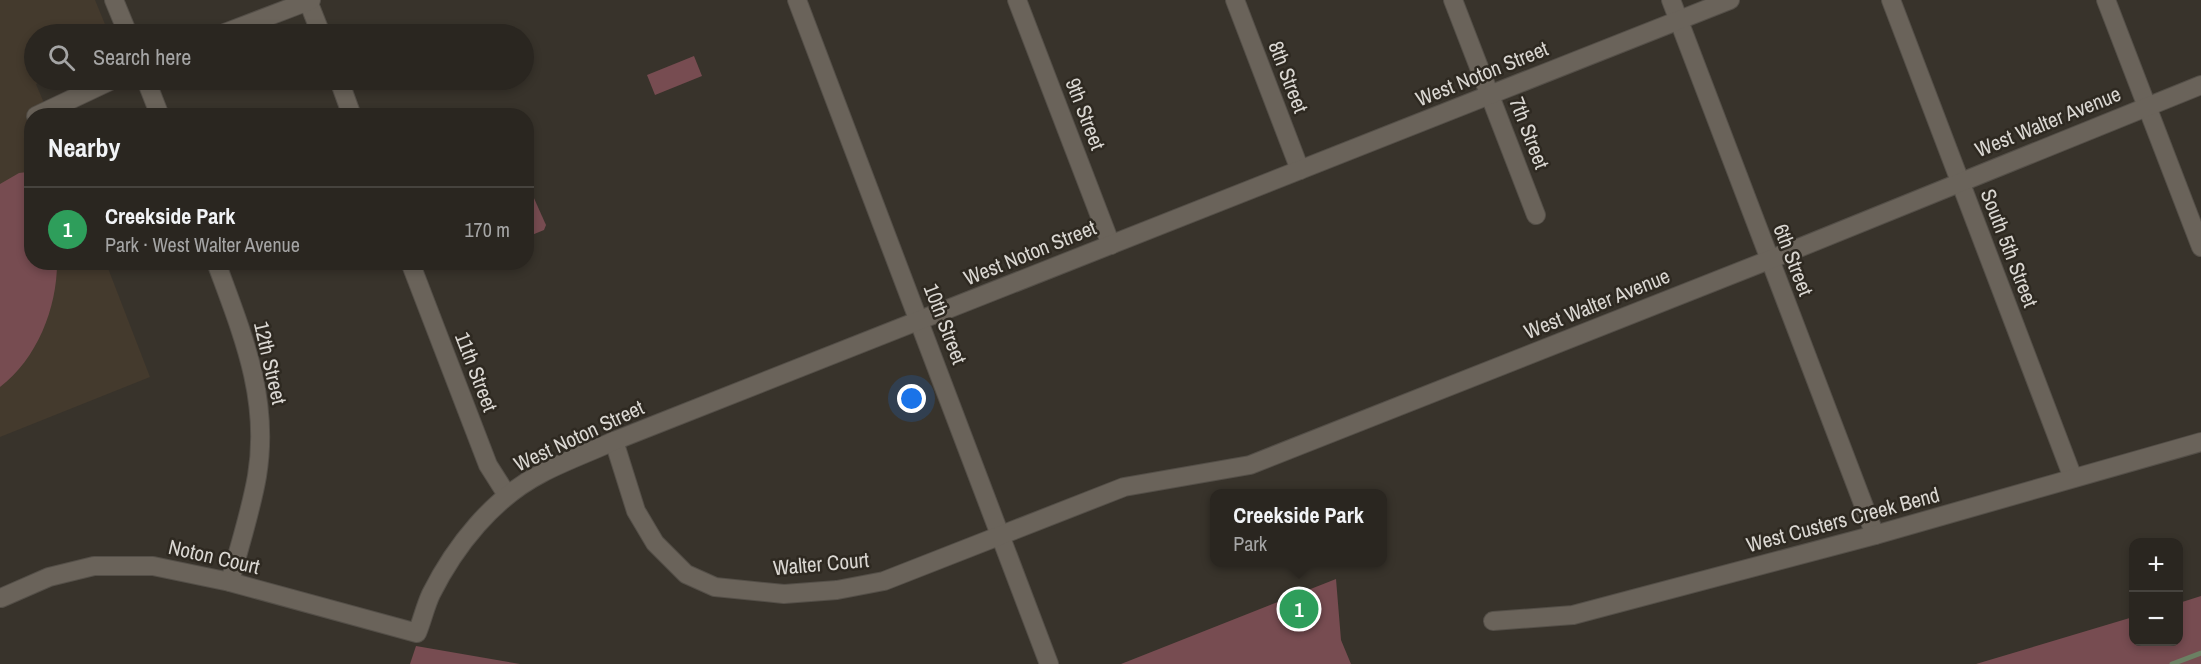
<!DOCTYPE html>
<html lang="en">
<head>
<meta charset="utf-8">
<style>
  body { margin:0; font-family:"Archivo Narrow",sans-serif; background:#36322d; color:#f1f3f6 }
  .controls { position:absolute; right:18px; bottom:18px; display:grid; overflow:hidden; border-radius:12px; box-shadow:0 3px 9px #0003 }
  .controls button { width:54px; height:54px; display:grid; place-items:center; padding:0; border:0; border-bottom:2px solid #46433e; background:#2a2620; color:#f1f3f6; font:30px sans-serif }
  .you { position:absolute; left:912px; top:399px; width:21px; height:21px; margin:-15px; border:4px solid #fff; border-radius:50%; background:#1a73e8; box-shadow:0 0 0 9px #1a73e833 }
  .badge { display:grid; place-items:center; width:39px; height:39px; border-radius:50%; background:#8c9099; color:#fff; font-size:20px; font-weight:700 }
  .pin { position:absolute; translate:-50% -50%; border:3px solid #fff; box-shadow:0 2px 6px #0006 }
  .popup { position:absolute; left:1210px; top:489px; width:177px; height:78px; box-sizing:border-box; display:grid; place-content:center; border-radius:12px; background:#2a2620; filter:drop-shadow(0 2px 4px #0005); font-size:20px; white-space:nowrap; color:#a5a5a5 }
  .popup b { font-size:22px; color:#f1f3f6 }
  .popup::after { content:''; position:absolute; left:50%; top:100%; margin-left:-12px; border:12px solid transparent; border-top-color:#2a2620 }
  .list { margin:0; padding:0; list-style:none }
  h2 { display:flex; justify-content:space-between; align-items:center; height:78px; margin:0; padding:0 24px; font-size:26px }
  h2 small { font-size:20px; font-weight:400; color:#a5a5a5 }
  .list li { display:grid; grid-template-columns:39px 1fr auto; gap:18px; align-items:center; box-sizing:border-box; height:84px; padding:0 24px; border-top:2px solid #46433e }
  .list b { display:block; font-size:22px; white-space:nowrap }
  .list p { margin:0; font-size:20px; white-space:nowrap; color:#a5a5a5 }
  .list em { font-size:20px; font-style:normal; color:#a5a5a5 }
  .icon { flex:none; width:33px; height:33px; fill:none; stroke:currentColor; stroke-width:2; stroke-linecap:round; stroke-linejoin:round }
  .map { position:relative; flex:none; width:2201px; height:664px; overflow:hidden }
  .search { position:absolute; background:#2a2620; box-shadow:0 3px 9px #0003; left:24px; top:24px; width:510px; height:66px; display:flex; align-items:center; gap:15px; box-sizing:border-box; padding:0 21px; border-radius:33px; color:#a5a5a5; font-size:22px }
  .panel { position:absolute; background:#2a2620; box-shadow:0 3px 9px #0003; left:24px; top:108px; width:510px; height:162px; border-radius:24px }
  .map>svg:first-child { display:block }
</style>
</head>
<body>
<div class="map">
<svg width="2201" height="664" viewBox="0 0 2201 664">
  <rect width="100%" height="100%" fill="#38332b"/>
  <!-- built -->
  <polygon fill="#443a2d" points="0,0 95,0 109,34 34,34 34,80 46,80 36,84 49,115 32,116 32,262 106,263 150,377 0,437"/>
  <!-- green -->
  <g fill="#774c51">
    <polygon points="694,56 702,76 655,95 647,75"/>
    <path d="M27 172 31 181 32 262 57 263C57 308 37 359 0 387V184L19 173Z"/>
    <polygon points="529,195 533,196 546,225 544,230 527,237 527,196"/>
    <polygon points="1336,579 1341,640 1351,664 1121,664"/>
    <polygon points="2201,596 2201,664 1976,664 2133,617 2134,642 2178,642 2179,603"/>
    <polygon points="416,646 520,664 410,664"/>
  </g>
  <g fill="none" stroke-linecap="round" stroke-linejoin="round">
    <!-- stream -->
    <polyline stroke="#6b8063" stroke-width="5" points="2172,664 2201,653"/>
    <!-- minor casing -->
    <g stroke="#544f48" stroke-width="20">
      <g id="minor">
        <polyline points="114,0 128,34"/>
        <polyline points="797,0 1049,664"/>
        <polyline points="1017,0 1111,245"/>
        <polyline points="1235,0 1300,170"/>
        <polyline points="1453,0 1536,215"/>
        <polyline points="1671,0 1875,535"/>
        <polyline points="1891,0 2073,478"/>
        <polyline points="2106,0 2201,247"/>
        <polyline points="308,1 321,34"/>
        <polyline points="222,34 311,0"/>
        <polyline points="146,80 160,116"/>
        <polyline points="339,80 352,116"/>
        <polyline points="36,116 112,80"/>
        <path d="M216 262C242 333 270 398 257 476 251 511 239 547 230 582"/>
        <polyline points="410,262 488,465 507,495"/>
        <polyline points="614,441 636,511 655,543 686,574 715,587 784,594 837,590 884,581 1124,487 1250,465 1769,260 2201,85"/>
        <path d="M1 598 49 577 94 566H153L230 582 417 633C422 621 425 607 431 594 455 546 493 498 542 473 565 461 590 452 614 441L1730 0"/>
        <polyline points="1493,621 1573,615 1875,535 2201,442"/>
      </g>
    </g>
    <!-- minor -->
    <use href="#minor" stroke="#6a635a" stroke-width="18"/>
  </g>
  <g text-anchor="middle" stroke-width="5" stroke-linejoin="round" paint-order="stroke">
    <!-- street labels -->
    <g font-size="21" fill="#dad7d2" stroke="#2e2921">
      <text transform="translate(1482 74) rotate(-22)" y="7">West Noton Street</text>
      <text transform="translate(1288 77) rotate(69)" y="7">8th Street</text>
      <text transform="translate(1085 114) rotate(69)" y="7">9th Street</text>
      <text transform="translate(2048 122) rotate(-22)" y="7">West Walter Avenue</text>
      <text transform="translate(1529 133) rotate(69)" y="7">7th Street</text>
      <text transform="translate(2009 248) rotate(69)" y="7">South 5th Street</text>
      <text transform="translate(1030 253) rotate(-22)" y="7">West Noton Street</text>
      <text transform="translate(1793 260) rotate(69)" y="7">6th Street</text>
      <text transform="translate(1597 304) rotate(-22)" y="7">West Walter Avenue</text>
      <text transform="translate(945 324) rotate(69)" y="7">10th Street</text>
      <text transform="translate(270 363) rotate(77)" y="7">12th Street</text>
      <text transform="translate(476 372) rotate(69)" y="7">11th Street</text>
      <text transform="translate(579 436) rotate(-25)" y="7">West Noton Street</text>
      <text transform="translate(1843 520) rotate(-15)" y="7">West Custers Creek Bend</text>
      <text transform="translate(214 557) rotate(13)" y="7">Noton Court</text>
      <text transform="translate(821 564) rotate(-5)" y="7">Walter Court</text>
    </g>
  </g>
</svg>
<div class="controls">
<button>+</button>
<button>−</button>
</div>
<div class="you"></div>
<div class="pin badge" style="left:1299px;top:609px;background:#2e9e5b">1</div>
<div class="popup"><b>Creekside Park</b>Park</div>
<div class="search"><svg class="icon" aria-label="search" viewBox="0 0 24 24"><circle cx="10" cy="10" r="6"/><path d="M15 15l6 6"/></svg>Search here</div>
<section class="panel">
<h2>Nearby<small></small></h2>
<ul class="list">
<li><span class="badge" style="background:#2e9e5b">1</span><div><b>Creekside Park</b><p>Park · West Walter Avenue</p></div><em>170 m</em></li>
</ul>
</section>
</div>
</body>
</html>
